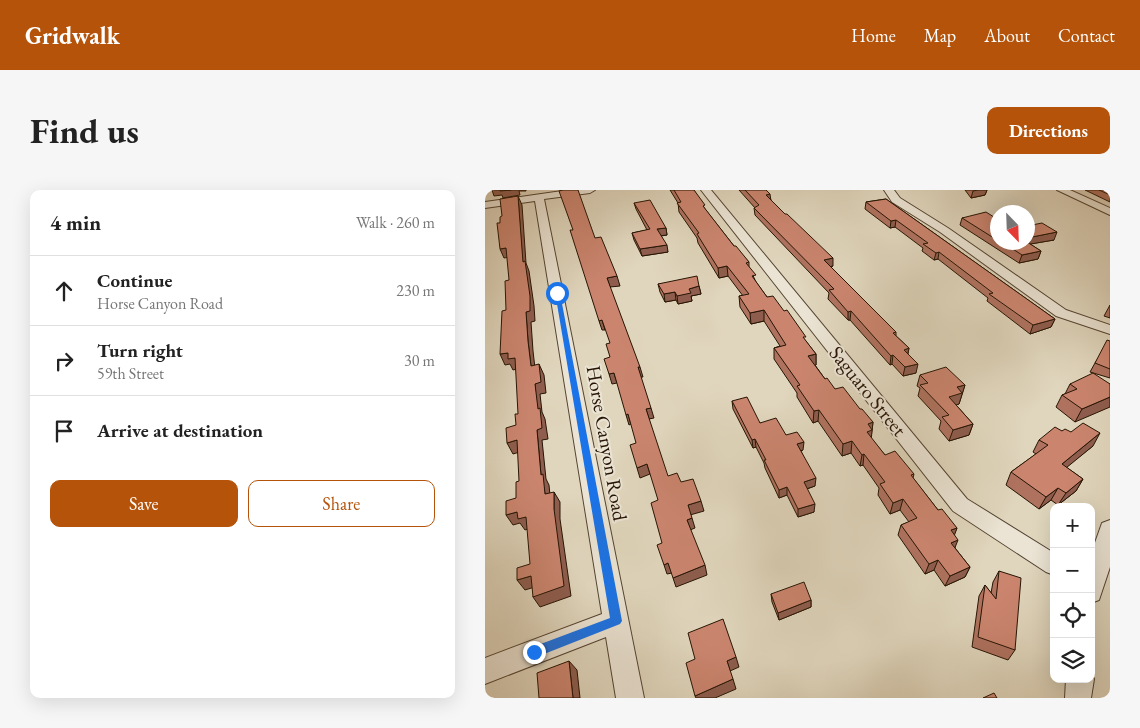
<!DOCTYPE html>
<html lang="en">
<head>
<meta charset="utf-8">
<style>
  body { margin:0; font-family:"EB Garamond",serif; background:#f6f6f6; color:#222 }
  .controls { position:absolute; right:15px; bottom:15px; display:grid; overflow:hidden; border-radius:10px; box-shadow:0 5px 20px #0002 }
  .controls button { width:45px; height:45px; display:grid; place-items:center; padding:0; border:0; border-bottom:1px solid #e0e0e0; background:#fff; color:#222; font:25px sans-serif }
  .compass { position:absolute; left:505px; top:15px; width:45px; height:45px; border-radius:50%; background:#fff; box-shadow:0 5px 20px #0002; rotate:157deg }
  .stop { position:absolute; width:15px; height:15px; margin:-11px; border:4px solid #1a73e8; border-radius:50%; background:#fff }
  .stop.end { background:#1a73e8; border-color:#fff; box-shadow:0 1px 5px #0008 }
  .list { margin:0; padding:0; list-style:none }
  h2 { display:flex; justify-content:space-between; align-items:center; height:65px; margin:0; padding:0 20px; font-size:21px }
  h2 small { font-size:16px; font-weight:400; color:#767676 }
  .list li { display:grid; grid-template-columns:32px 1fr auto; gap:15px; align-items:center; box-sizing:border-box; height:70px; padding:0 20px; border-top:1px solid #e0e0e0 }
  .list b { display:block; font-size:19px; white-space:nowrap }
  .list p { margin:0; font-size:16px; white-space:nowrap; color:#767676 }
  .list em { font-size:16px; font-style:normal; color:#767676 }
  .actions { display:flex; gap:10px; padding:15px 20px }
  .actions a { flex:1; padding:11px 0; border:1px solid #b45309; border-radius:10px; text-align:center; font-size:18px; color:#b45309 }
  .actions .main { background:#b45309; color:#fff }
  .icon { flex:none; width:28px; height:28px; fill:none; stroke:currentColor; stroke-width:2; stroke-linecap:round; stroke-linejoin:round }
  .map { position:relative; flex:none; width:625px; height:508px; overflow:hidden; border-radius:10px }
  header { display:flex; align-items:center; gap:30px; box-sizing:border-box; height:70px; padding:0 25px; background:#b45309; color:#fff }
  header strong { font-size:24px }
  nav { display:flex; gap:28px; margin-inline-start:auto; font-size:18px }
  .intro { display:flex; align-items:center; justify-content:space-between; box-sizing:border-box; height:120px; padding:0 30px }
  h1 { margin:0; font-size:35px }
  .button { padding:12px 22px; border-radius:10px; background:#b45309; color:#fff; font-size:18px; font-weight:700 }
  main { display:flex; gap:30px; padding:0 30px }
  aside { flex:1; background:#fff; border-radius:10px; box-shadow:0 5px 20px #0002 }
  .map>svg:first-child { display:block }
</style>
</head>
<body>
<header>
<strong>Gridwalk</strong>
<nav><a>Home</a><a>Map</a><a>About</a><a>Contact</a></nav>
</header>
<div class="intro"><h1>Find us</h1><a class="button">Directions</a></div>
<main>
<aside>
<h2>4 min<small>Walk · 260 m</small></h2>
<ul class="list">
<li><svg class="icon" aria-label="ahead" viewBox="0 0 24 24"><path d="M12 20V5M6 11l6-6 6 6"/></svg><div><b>Continue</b><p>Horse Canyon Road</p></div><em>230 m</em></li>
<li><svg class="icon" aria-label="right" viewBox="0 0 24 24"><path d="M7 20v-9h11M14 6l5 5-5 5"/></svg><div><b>Turn right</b><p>59th Street</p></div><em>30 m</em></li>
<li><svg class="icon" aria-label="arrive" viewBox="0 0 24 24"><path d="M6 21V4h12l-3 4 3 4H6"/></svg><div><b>Arrive at destination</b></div></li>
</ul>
<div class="actions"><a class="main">Save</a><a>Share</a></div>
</aside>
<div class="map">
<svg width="625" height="508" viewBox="0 0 625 508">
  <rect width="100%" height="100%" fill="#e0d6bd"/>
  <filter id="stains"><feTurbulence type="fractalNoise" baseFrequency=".004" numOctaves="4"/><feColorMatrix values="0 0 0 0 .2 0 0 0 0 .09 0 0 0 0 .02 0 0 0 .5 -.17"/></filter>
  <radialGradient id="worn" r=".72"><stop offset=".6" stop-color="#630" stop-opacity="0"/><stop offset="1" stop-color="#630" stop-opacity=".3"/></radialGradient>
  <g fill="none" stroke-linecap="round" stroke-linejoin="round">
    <!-- minor casing -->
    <g stroke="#544432" stroke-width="2">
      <g id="minor">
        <polygon points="84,0 110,0 105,3 59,9 159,508 131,508 121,447 0,494 0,468 117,424 50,11 0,18 0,12"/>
        <polygon points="216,0 226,0 482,309 569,363 569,385 561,382 468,321"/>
        <polygon points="399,0 409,0 415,8 463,38 581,120 625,135 625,144 571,126 455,42 407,12"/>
        <polygon points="572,0 585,0 625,18 625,25"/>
        <polygon points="625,330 625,377 614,410 606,413 606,364 617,333"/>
        <polygon points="606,483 609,489 606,508 580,508 581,489 606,489"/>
      </g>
    </g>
    <!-- minor -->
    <use href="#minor" fill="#ebe4d4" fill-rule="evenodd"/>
  </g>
  <!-- wall -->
  <g fill="#af725f" stroke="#261404">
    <polygon points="185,0 209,0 220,19 249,56 264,72 264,77 271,92 282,107 320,150 331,164 331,175 330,175 340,189 350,199 375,219 388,232 386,248 400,265 429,284 428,288 453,320 472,338 469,345 470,358 485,377 480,387 460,396 449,380 440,384 413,345 416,335 424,332 415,320 405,324 393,305 394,298 378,275 375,276 366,263 357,266 333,231 328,233 312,207 312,203 289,169 289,158 295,156 279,131 266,134 255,117 254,106 258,106 243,86 234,88 213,53 212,48 194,22 193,13"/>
    <polygon points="254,0 281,0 286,10 348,76 346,77 411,142 411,146 424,158 423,164 431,183 418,186 407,174 405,175 365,130 363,130 343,109 344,103 270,25 269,18 270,18"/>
    <polygon points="480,0 502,0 500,5 486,8"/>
    <polygon points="600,0 625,0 625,12"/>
    <polygon points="401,9 570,129 566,137 545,144 502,111 503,108 453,69 449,70 437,61 438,58 410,37 405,38 380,19 381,12"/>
    <polygon points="149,13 181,38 182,45 176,46 183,62 157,66 149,50 147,43 162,40 151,19"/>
    <polygon points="477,28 512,29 512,52 542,52 569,50 545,54 556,61 553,69 534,73 475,35"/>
    <polygon points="173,94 214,96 216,104 206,106 207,111 193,114 191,110 180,112 175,102"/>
    <polygon points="625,115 625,128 619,126"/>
    <polygon points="625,151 625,188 605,182 610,173"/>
    <polygon points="435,185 480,195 474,214 471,215 488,234 484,245 464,251 454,239 456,231 433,206 435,198 432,196"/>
    <polygon points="585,194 625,194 590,232 571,217 577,205 580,204"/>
    <polygon points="247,211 275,233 301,245 318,260 316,261 330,296 322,299 329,322 313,327 302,305 294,308 280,278 279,273 271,257 268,258 248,219"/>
    <polygon points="577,241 608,256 581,277 598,289 591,301 573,315 566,310 554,319 521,295 526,282 551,264 548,262 554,250"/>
    <polygon points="514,381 530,460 523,470 487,457 494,406 500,395 506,403 508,392"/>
    <polygon points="286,404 326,410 326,417 294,430 287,412"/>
  </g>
  <!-- shaded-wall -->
  <g fill="#8e5d4e" stroke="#261404">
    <polygon points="7,0 41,0 41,1 34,1 35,5 18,8 17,5 9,6"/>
    <polygon points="493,0 502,0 500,5 486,8 488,1"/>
    <polygon points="285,4 286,11 281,5"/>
    <polygon points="33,6 37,15 41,73 44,81 49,116 50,131 46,132 48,161 51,187 46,176 43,151"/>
    <polygon points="411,30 410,37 405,38 406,31"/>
    <polygon points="181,38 182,45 173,46 172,39"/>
    <polygon points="572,42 569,50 534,56 535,52 542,52 542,48"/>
    <polygon points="182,55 183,62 157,66 155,59"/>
    <polygon points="21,58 25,67 19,68 15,59"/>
    <polygon points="556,61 553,69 534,73 537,65"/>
    <polygon points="454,62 453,69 449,70 451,63"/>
    <polygon points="348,68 348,76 339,78 339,70"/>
    <polygon points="242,76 243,86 234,88 233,78"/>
    <polygon points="132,86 135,96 125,97 122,88"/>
    <polygon points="214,96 216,104 206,106 207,111 193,114 192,106 204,99"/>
    <polygon points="190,102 191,110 180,112 179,104"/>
    <polygon points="279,120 279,131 266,134 265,123"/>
    <polygon points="366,121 365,130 363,130 363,122"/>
    <polygon points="570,129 566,137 545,144 548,135"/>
    <polygon points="117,130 120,140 117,140 114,131"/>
    <polygon points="424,158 422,167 419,160"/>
    <polygon points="23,163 30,168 35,178 28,180 25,174 20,175 15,164"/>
    <polygon points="331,164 331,175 323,177 323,166"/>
    <polygon points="408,165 407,174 405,175 406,166"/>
    <polygon points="54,174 59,185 61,203 55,204 57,222 60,229 63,249 57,250 61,289 64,295 66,315 60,304 56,285 52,240 50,194"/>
    <polygon points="433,174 431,183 418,186 420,177"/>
    <polygon points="153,177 155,177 158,187 155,187"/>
    <polygon points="129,183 132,193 127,194 124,184"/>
    <polygon points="480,195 474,214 461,219 464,207 472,197"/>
    <polygon points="625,207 625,217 590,232 597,219"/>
    <polygon points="166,218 169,228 164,229 161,219"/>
    <polygon points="334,220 333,231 328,233 329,221"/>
    <polygon points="143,224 146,234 144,235 141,225"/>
    <polygon points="388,232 386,251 380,253 383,234"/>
    <polygon points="488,234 484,245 464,251 468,240"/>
    <polygon points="615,243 608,256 570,287 577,274"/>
    <polygon points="270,249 271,257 268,258 267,250"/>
    <polygon points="32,250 38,261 28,264 22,253"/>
    <polygon points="367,251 366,263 357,266 358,254"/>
    <polygon points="319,252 318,260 312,262 312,254"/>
    <polygon points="379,264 378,275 375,276 377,265"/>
    <polygon points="162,274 165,284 155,288 152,278"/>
    <polygon points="331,288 330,296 318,300 319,292"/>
    <polygon points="598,289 591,301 573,315 581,303"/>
    <polygon points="302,297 302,305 294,308 294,300"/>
    <polygon points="573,298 566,310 554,319 561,307"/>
    <polygon points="69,302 75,312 75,329 86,406 55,417 48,407 69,319"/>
    <polygon points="418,309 415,320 405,324 408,313"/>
    <polygon points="216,311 219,321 205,325 203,315"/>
    <polygon points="330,314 329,322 313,327 313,319"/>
    <polygon points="32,322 41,327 48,337 40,340 35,333 28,335 21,325"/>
    <polygon points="207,328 210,338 205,340 202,330"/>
    <polygon points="472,338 468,349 466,340"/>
    <polygon points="473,350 469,360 466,353"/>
    <polygon points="453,370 449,380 440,384 444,374"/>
    <polygon points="183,373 187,383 182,384 179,375"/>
    <polygon points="220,375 222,385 191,397 188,388"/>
    <polygon points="485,377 480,387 460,396 465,386"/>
    <polygon points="46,386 53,396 40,400 32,390"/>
    <polygon points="326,410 326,417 294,430 293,423"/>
    <polygon points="251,467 254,477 245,481 242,471"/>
    <polygon points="84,471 92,480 95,508 88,508"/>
    <polygon points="248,489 251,499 230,508 211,508 210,506"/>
  </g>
  <!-- building -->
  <g fill="#cb856f" stroke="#261404">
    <polygon points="15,0 26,0 15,1"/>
    <polygon points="78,0 93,0 110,48 116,47 132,86 122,88 155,177 153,177 166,218 161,219 183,286 192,283 196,292 208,289 216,311 203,315 207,328 202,330 220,375 188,388 183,373 179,375 172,355 177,353 166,313 173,310 162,274 152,278 145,255 151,253 143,224 141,225 129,183 124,184 119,169 125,167 121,154 125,153 117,130 114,131 85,40 88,40 74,1"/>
    <polygon points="189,0 209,0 220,15 218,16 249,56 251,56 264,72 261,73 271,85 267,86 282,107 288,106 299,121 302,120 321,147 318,147 331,164 323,166 340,189 342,188 350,199 358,197 375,219 377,219 388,232 383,234 387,240 382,242 400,265 410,261 429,284 426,285 453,320 457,319 472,338 466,340 473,350 466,353 485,377 465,386 453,370 444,374 416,335 432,328 418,309 408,313 395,294 400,292 379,264 377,265 367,251 358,254 334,220 329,221 312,196 315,195 289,158 301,155 279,120 265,123 254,106 264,104 242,76 233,78 212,44 214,43 192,13 196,12"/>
    <polygon points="260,0 281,0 285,4 281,5 300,24 302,24 348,68 339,70 411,142 408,143 424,158 419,160 433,174 420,177 408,165 406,166 366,121 363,122 344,100 349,99 269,18 274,15"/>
    <polygon points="614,0 625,0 625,5"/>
    <polygon points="33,6 38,72 40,71 45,106 45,121 41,122 43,151 46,176 54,174 56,192 50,194 53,219 55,218 57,238 52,240 56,285 58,284 60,304 69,302 69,319 79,396 48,407 46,386 32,390 32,378 45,374 41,327 33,329 32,322 21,325 21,311 31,308 31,292 34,291 32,250 22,253 21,238 31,235 30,224 33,224 30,168 23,169 23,163 15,164 17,121 21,120 20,91 24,90 21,58 15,59 12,33 15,33 15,27 17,26 15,9"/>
    <polygon points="401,9 570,129 548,135 504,104 508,103 454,62 451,63 438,54 443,53 411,30 406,31 381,12"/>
    <polygon points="165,10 181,38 172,39 182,55 155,59 147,43 165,39 149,13"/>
    <polygon points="501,22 512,29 512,50 477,28"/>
    <polygon points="557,33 572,42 542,48 542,36"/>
    <polygon points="517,52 542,52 556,61 537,65"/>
    <polygon points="212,86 214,96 204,99 206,103 192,106 190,102 179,104 173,94"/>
    <polygon points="622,150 625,151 625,179 610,173"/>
    <polygon points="461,177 480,195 472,197 477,203 464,207 488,234 468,240 457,227 464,225 435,195 443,193 435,185"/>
    <polygon points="608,183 625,194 625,207 597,219 577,205 592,199 585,194"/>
    <polygon points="262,207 275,233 291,228 301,245 312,242 319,252 312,254 331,288 319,292 330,314 313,319 302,297 294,300 279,270 281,270 270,249 267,250 247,211"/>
    <polygon points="598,233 615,243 577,274 598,289 581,303 573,298 561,307 526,282 563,255 554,250 570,237 577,241 580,239 586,242"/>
    <polygon points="514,381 536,388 530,460 493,447 500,395 511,409"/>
    <polygon points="319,392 326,410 293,423 286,404"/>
    <polygon points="238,429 251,467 242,471 248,489 210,506 201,473 210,469 203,443"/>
    <polygon points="84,471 88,508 54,508 52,483"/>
    <polygon points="509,503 512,508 498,508"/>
  </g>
  <!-- route -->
  <polygon fill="#1a73e8" points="70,102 75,103 137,431 135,434 49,468 45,466 44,462 45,458 125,428"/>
  <g text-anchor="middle" stroke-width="4" stroke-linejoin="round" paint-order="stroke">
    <!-- street labels -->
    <g font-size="20" fill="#261404" stroke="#ebe4d4">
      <text transform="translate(383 201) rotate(51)" y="7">Saguaro Street</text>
      <text transform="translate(122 253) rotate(80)" y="7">Horse Canyon Road</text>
    </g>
  </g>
  <rect width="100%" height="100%" filter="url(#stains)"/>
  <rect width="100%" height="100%" fill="url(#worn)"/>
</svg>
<div class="controls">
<button>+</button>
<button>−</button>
<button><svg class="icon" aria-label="locate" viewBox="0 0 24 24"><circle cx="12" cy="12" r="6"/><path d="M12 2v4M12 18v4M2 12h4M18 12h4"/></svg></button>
<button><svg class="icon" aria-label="layers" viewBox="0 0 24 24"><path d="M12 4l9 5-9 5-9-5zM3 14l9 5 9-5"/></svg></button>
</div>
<svg class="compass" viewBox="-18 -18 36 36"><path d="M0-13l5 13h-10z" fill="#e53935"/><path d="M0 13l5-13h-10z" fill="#767676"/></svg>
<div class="stop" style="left:72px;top:103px"></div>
<div class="stop end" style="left:49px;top:462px"></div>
</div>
</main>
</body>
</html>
